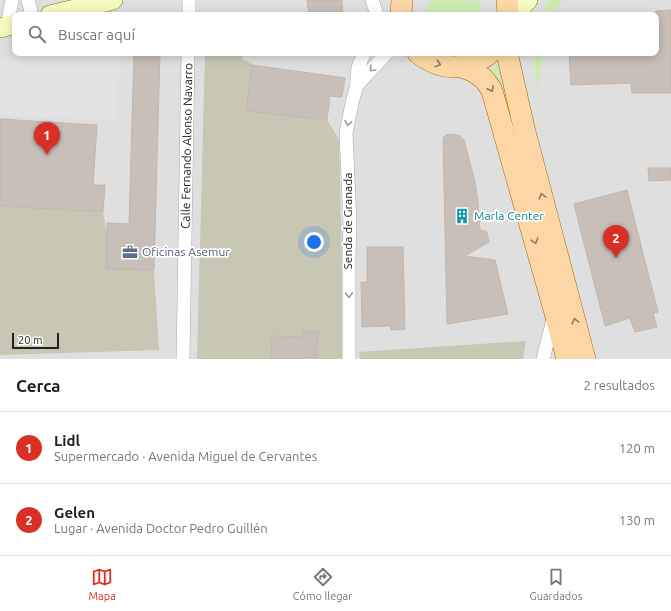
<!DOCTYPE html>
<html lang="es">
<head>
<meta charset="utf-8">
<style>
  body { margin:0; font-family:Ubuntu,sans-serif; background:#f6f6f6; color:#222 }
  .scale { position:absolute; left:12px; bottom:10px; width:47px; box-sizing:border-box; padding-left:4px; border:2px solid #222; border-top:0; font-size:11px; line-height:14px; white-space:nowrap; color:#222; -webkit-text-stroke:3px #fff; paint-order:stroke }
  .you { position:absolute; left:314px; top:242px; width:14px; height:14px; margin:-10px; border:3px solid #fff; border-radius:50%; background:#1a73e8; box-shadow:0 0 0 6px #1a73e833 }
  .badge { display:grid; place-items:center; width:26px; height:26px; border-radius:50%; background:#d93025; color:#fff; font-size:13px; font-weight:700 }
  .pin { position:absolute; translate:-50% -33px; filter:drop-shadow(0 1px 2px #0008) }
  .pin::after { content:''; position:absolute; top:21px; width:14px; height:12px; background:inherit; clip-path:polygon(0 0,100% 0,50% 100%) }
  .list { margin:0; padding:0; list-style:none }
  h2 { display:flex; justify-content:space-between; align-items:center; height:52px; margin:0; padding:0 16px; font-size:17px }
  h2 small { font-size:13px; font-weight:400; color:#767676 }
  .list li { display:grid; grid-template-columns:26px 1fr auto; gap:12px; align-items:center; box-sizing:border-box; height:72px; padding:0 16px; border-top:1px solid #e0e0e0 }
  .list b { display:block; font-size:15px; white-space:nowrap }
  .list p { margin:0; font-size:13px; white-space:nowrap; color:#767676 }
  .list em { font-size:13px; font-style:normal; color:#767676 }
  .icon { flex:none; width:22px; height:22px; fill:none; stroke:currentColor; stroke-width:2; stroke-linecap:round; stroke-linejoin:round }
  .map { position:relative; flex:none; width:671px; height:359px; overflow:hidden }
  .search { position:absolute; background:#fff; box-shadow:0 2px 10px #0003; left:12px; right:12px; top:12px; height:44px; display:flex; align-items:center; gap:10px; box-sizing:border-box; padding:0 14px; border-radius:8px; color:#767676; font-size:15px }
  .sheet { height:196px; background:#fff }
  nav { display:flex; justify-content:space-around; align-items:center; box-sizing:border-box; height:56px; border-top:1px solid #e0e0e0; background:#fff; font-size:11px; color:#767676 }
  nav a { display:grid; justify-items:center; gap:2px }
  nav .on { color:#d93025 }
  .map>svg:first-child { display:block }
</style>
</head>
<body>
<div class="map">
<svg width="671" height="359" viewBox="0 0 671 359">
  <rect width="100%" height="100%" fill="#f2efe9"/>
  <!-- residential -->
  <path fill="#e0dfdf" fill-rule="evenodd" d="M0 0H671V359H0ZM15 15H656V53H15Z"/>
  <!-- construction -->
  <g fill="#c7c7b4">
    <polygon points="205,53 243,53 242,59 253,64 246,111 327,120 339,139 344,359 303,359 318,332 304,331 303,337 272,336 271,359 197,359"/>
    <polygon points="0,206 103,212 107,235 106,269 154,270 159,350 0,355"/>
    <polygon points="526,341 523,359 360,359 359,352"/>
  </g>
  <!-- grass -->
  <g fill="#cdebb0">
    <polygon points="431,0 477,0 480,6 480,15 428,15 428,6"/>
    <path d="M550 0H564C559 6 554 13 546 11L544 7Z"/>
    <polygon points="535,53 544,53 536,91"/>
    <polygon points="497,63 513,119 513,123 510,120 495,77 489,69"/>
  </g>
  <!-- parking -->
  <polygon fill="#e2e2e2" points="23,53 120,53 116,120 0,115 0,59"/>
  <!-- building -->
  <g fill="#c7bfb8" stroke="#c4b6ab">
    <polygon points="307,0 342,0 343,15 309,15"/>
    <polygon points="671,10 671,93 632,93 631,83 571,85 569,53 656,53 656,11"/>
    <polygon points="134,53 160,53 154,270 106,269 107,223 129,224"/>
    <polygon points="252,65 345,78 342,97 330,96 327,120 246,111"/>
    <polygon points="0,119 97,125 93,185 105,185 103,212 0,206"/>
    <polygon points="451,134 460,136 464,140 475,182 478,202 480,230 487,232 489,242 465,256 495,260 508,314 447,324 443,138 446,135"/>
    <polygon points="648,168 671,168 671,180 649,181"/>
    <polygon points="627,190 658,312 653,313 657,327 635,332 630,318 605,326 574,204"/>
    <polygon points="367,247 403,247 405,329 391,330 391,326 362,327 361,282 367,282"/>
    <polygon points="304,331 318,332 316,358 303,357 303,359 271,359 272,336 303,337"/>
  </g>
  <g fill="none" stroke-linecap="round" stroke-linejoin="round">
    <!-- minor casing -->
    <g stroke="#a9a9a9" stroke-width="14">
      <g id="minor">
        <polyline points="28,0 32,15"/>
        <polyline points="372,0 377,15"/>
        <polyline points="189,15 189,0"/>
        <polyline points="7,26 12,0"/>
        <polyline points="357,85 387,53"/>
        <polyline points="183,359 188,53"/>
        <polyline points="349,359 349,253 350,225 346,132 353,99 357,85 357,75 358,68 364,53"/>
        <polyline points="543,359 554,316"/>
      </g>
    </g>
    <!-- secondary casing -->
    <g stroke="#707d05" stroke-width="20">
      <g id="secondary">
        <polyline points="50,15 113,0"/>
        <polyline points="514,15 528,0"/>
        <polyline points="0,28 15,24"/>
      </g>
    </g>
    <!-- primary casing -->
    <g stroke="#a06b00" stroke-width="22">
      <g id="primary">
        <polyline points="507,0 508,15"/>
        <polyline points="401,15 402,0"/>
        <path d="M418 53C442 72 467 71 490 53"/>
        <polyline points="507,53 525,132 585,359"/>
        <path d="M461 67C475 71 485 77 492 91L555 313 567 359"/>
      </g>
    </g>
    <!-- minor -->
    <use href="#minor" stroke="#fff" stroke-width="13"/>
    <!-- secondary -->
    <use href="#secondary" stroke="#f7fabf" stroke-width="19"/>
    <!-- primary -->
    <use href="#primary" stroke="#fcd6a4" stroke-width="21"/>
  </g>
  <!-- one-way arrows -->
  <defs><path id="oneway-chevron" d="M-2-3.5L2.5 0L-2 3.5" fill="none" stroke-width="1.6" stroke-linecap="round" stroke-linejoin="round"/></defs>
  <g stroke="#8f7c63">
    <use href="#oneway-chevron" transform="translate(438 64) rotate(18)"/>
    <use href="#oneway-chevron" transform="translate(491 89) rotate(64)"/>
    <use href="#oneway-chevron" transform="translate(542 196) rotate(-105)"/>
    <use href="#oneway-chevron" transform="translate(535 241) rotate(74)"/>
    <use href="#oneway-chevron" transform="translate(575 321) rotate(-105)"/>
  </g>
  <g stroke="#9c9c9c">
    <use href="#oneway-chevron" transform="translate(372 69) rotate(134)"/>
    <use href="#oneway-chevron" transform="translate(348 123) rotate(101)"/>
    <use href="#oneway-chevron" transform="translate(349 295) rotate(90)"/>
  </g>
  <!-- icons -->
  <defs>
    <g id="building-bare" transform="scale(1.2)"><path d="M-4-6H4V6H1V3H-1V6H-4ZM-2.5-4.3h1.7v1.8h-1.7ZM.8-4.3h1.7v1.8H.8ZM-2.5-1h1.7V.8h-1.7ZM.8-1h1.7V.8H.8Z" fill="#0f9aa8" stroke="#fff" stroke-width="2.5" paint-order="stroke"/></g>
    <g id="office-bare" transform="scale(1.2)"><path d="M-6-3h4V-5.5h4V-3h4V5H-6ZM-1-4.5V-3h2v-1.5ZM-6 0V1H6V0Z" fill="#5c6f8a" stroke="#fff" stroke-width="2.5" paint-order="stroke"/></g>
  </defs>
  <g fill-rule="evenodd">
    <use href="#building-bare" x="462" y="216"/>
    <use href="#office-bare" x="130" y="252"/>
  </g>
  <g text-anchor="middle" stroke-width="3.5" stroke-linejoin="round" paint-order="stroke">
    <!-- street labels -->
    <g font-size="12" fill="#222" stroke="#fff">
      <text transform="translate(187 146) rotate(-89)" y="4">Calle Fernando Alonso Navarro</text>
      <text transform="translate(348 221) rotate(-90)" y="4">Senda de Granada</text>
    </g>
    <!-- culture labels -->
    <g font-size="12" fill="#0d838f" stroke="#fff" text-anchor="start">
      <text x="474" y="220">Marla Center</text>
    </g>
    <!-- service labels -->
    <g font-size="12" fill="#4e5e75" stroke="#fff" text-anchor="start">
      <text x="142" y="256">Oficinas Asemur</text>
    </g>
  </g>
</svg>
<div class="scale">20 m</div>
<div class="you"></div>
<div class="pin badge" style="left:47px;top:155px">1</div>
<div class="pin badge" style="left:616px;top:258px">2</div>
<div class="search"><svg class="icon" aria-label="search" viewBox="0 0 24 24"><circle cx="10" cy="10" r="6"/><path d="M15 15l6 6"/></svg>Buscar aquí</div>
</div>
<section class="sheet">
<h2>Cerca<small>2 resultados</small></h2>
<ul class="list">
<li><span class="badge">1</span><div><b>Lidl</b><p>Supermercado · Avenida Miguel de Cervantes</p></div><em>120 m</em></li>
<li><span class="badge">2</span><div><b>Gelen</b><p>Lugar · Avenida Doctor Pedro Guillén</p></div><em>130 m</em></li>
</ul>
</section>
<nav>
<a class="on"><svg class="icon" aria-label="map" viewBox="0 0 24 24"><path d="M3 6l6-2 6 2 6-2v14l-6 2-6-2-6 2zM9 4v14M15 6v14"/></svg>Mapa</a>
<a><svg class="icon" aria-label="directions" viewBox="0 0 24 24"><path d="M12 3l9 9-9 9-9-9zM9 14v-3h6M13 9l2 2-2 2"/></svg>Cómo llegar</a>
<a><svg class="icon" aria-label="saved" viewBox="0 0 24 24"><path d="M7 4h10v16l-5-4-5 4z"/></svg>Guardados</a>
</nav>
</body>
</html>
